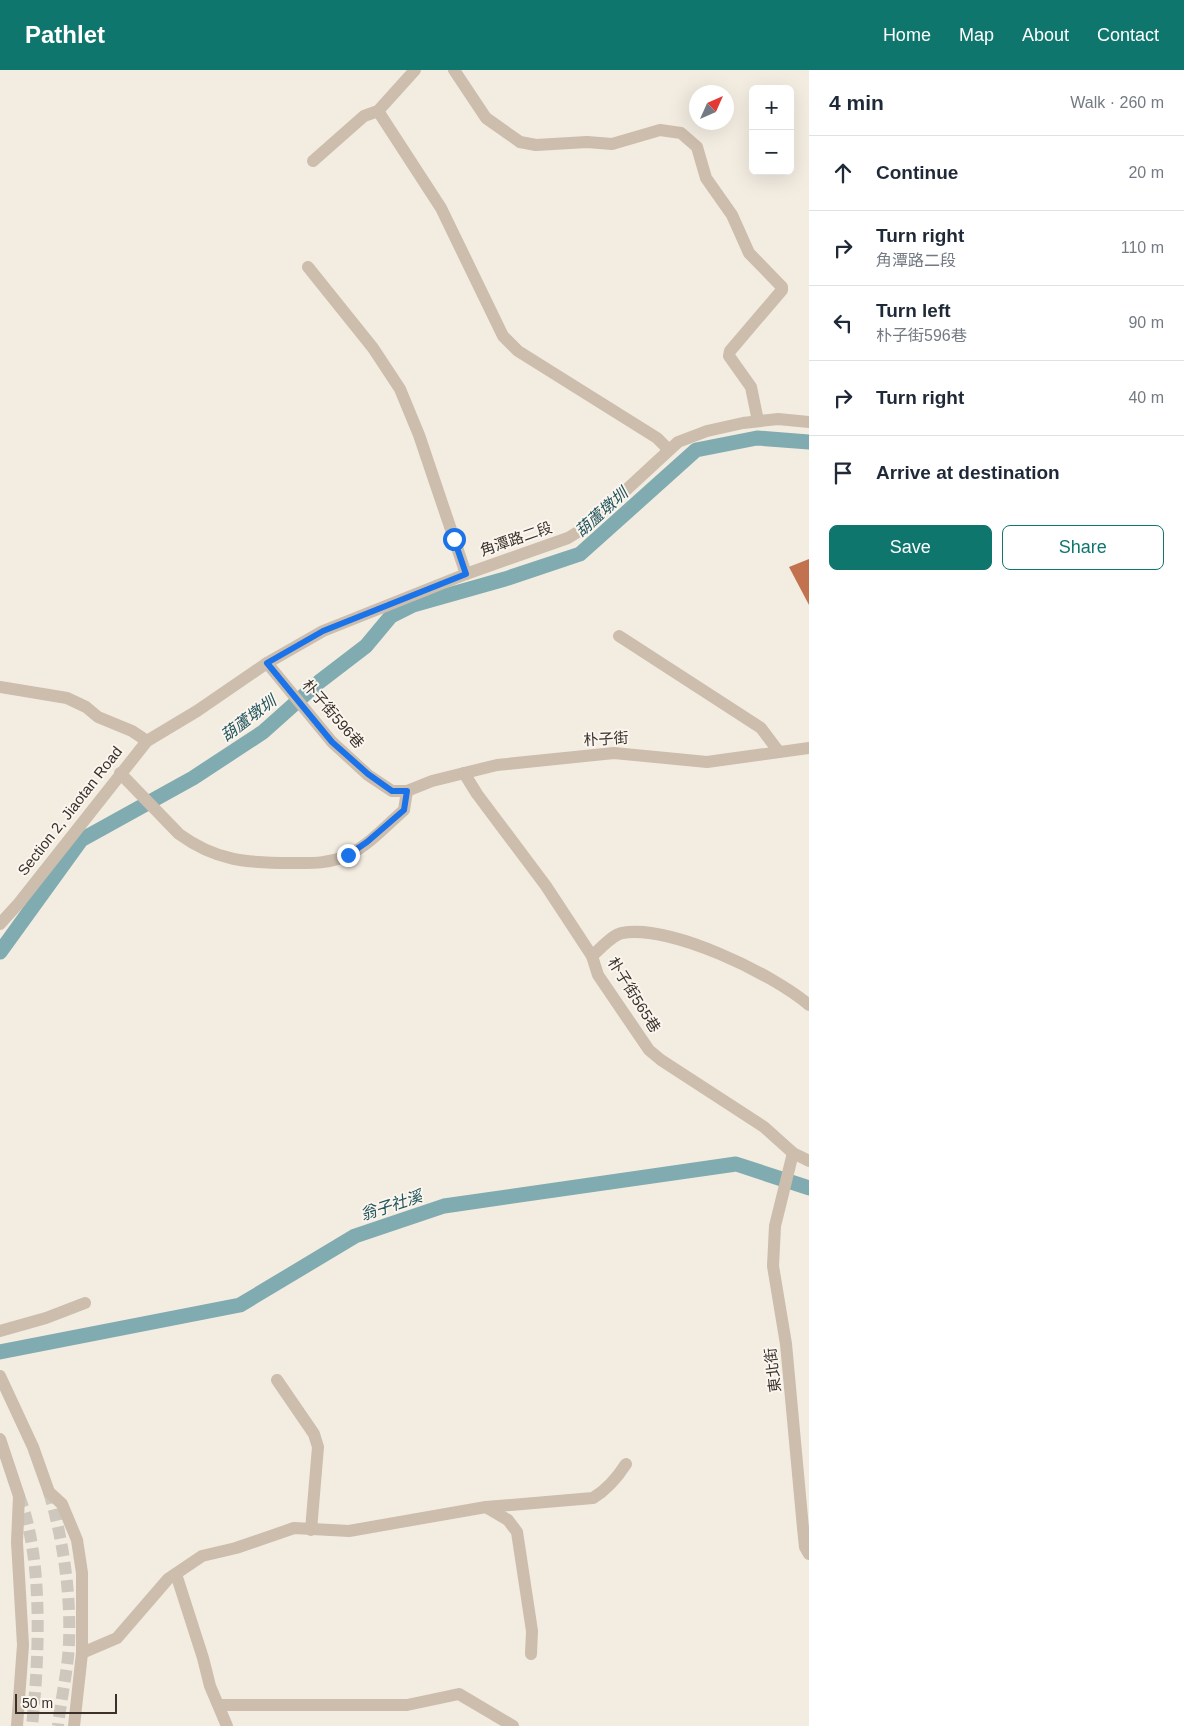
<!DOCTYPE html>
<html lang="en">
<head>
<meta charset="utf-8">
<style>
  body { margin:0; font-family:Helvetica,"Noto Sans TC",sans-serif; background:#f6f6f7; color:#1f2937 }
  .controls { position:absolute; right:15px; top:15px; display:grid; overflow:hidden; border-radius:8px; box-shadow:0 5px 20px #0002 }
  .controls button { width:45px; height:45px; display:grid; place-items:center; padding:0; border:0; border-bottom:1px solid #e0e1e3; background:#fff; color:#1f2937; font:25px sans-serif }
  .compass { position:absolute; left:689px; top:15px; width:45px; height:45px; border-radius:50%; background:#fff; box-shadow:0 5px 20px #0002; rotate:45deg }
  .scale { position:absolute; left:15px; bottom:12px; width:102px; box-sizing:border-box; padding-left:5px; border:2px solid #3a312b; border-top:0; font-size:14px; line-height:18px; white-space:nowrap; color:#3a312b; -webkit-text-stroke:4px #faf5ee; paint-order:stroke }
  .stop { position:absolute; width:15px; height:15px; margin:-11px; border:4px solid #1a73e8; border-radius:50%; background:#fff }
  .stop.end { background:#1a73e8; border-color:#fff; box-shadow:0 1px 5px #0008 }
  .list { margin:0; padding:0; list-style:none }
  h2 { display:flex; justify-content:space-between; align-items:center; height:65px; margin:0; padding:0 20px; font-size:21px }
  h2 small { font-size:16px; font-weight:400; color:#747a83 }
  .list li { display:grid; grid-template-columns:32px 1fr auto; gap:15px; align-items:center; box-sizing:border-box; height:75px; padding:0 20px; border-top:1px solid #e0e1e3 }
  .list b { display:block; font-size:19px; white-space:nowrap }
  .list p { margin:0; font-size:16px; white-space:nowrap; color:#747a83 }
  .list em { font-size:16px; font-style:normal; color:#747a83 }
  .actions { display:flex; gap:10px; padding:15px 20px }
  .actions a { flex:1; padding:11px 0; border:1px solid #0f766e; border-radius:8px; text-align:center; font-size:18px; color:#0f766e }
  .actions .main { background:#0f766e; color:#fff }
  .icon { flex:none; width:28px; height:28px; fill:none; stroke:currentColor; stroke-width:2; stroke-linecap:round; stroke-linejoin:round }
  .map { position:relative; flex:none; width:809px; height:1656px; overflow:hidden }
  header { display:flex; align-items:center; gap:30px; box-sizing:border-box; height:70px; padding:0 25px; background:#0f766e; color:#fff }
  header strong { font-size:24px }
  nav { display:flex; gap:28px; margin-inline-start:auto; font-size:18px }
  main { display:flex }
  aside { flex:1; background:#fff }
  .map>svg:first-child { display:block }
</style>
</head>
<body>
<header>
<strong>Pathlet</strong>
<nav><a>Home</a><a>Map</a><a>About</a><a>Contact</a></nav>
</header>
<main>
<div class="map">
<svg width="809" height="1656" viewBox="0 0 809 1656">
  <rect width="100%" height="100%" fill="#f3ece1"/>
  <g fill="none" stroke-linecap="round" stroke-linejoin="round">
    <!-- canal -->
    <g stroke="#80abb0" stroke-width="15">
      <polyline points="0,882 81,770 193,708 263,662 319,612 366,576 391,546 413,535 505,509 580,484 696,380 757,368 809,372"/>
      <polyline points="0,1282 240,1235 355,1166 444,1136 736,1094 809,1118"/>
    </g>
  </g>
  <!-- building -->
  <polygon fill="#c3724f" points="809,489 809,535 789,497"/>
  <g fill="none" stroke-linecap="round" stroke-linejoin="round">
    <!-- minor-tunnel -->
    <g stroke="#cec7bd" stroke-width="12" stroke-dasharray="12 6" stroke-linecap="butt">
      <path d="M49 1422C63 1469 71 1523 69 1573 68 1600 61 1628 58 1656"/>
      <path d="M19 1426C44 1489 39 1589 32 1656"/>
    </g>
    <!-- minor -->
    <g stroke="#ccbdad" stroke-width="12">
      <polyline points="454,0 486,48 520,72 536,75 587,72 612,74 660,60 681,63 697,77 706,108 732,145 749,183 782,217 782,220 730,281 729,286 751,317 758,351"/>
      <polyline points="378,41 441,138 503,266 518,281 657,368 669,380"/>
      <polyline points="313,91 364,46 378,41 415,0"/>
      <polyline points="308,197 373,278 400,319 419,365 466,504"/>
      <polyline points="619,566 761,658 779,682"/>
      <polyline points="267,593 332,672 368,705 392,721 407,721 432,711 497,695 614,683 707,692 809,678"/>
      <polyline points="0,617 67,628 86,637 98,647 132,661 147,671"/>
      <path d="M120 703 179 764C216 791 247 793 291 793 311 793 329 794 348 785 369 775 387 755 404 740L407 721"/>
      <polyline points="464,703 477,724 546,816 592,886 598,905 649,980 661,990 764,1057 793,1083 809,1091"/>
      <polyline points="0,854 19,833 147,671 197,641 267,593 323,561 466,504 568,468 586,457 678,372 707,361 743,353 778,349 809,352"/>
      <path d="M592 886C600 879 612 865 622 863 670 854 773 904 809 935"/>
      <polyline points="793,1083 775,1156 773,1196 786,1274 803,1458 805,1477 809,1484"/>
      <polyline points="0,1261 46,1248 85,1233"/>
      <polyline points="0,1306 33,1377 49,1422 62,1434 77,1470 82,1503 82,1583 74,1656"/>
      <polyline points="277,1310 314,1364 318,1377 311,1460"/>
      <polyline points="0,1369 19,1426 17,1472 23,1575 17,1656"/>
      <polyline points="486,1437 508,1450 517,1462 532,1561 531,1584"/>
      <polyline points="176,1504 203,1588 210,1616 227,1656"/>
      <path d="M82 1583 117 1568 168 1509 202 1486 236 1478 294 1458 349 1461 486 1437 593 1428C608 1419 617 1408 626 1394"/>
      <polyline points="219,1635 407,1635 459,1624 513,1656"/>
    </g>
  </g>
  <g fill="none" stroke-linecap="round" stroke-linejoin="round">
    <!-- route -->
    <polyline stroke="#1a73e8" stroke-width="6" points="348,785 367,772 404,740 407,721 392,721 368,704 332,672 267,593 323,561 466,504 454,469"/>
  </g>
  <g text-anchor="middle" stroke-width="4" stroke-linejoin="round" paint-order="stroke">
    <!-- street labels -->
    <g font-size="15" fill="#3a312b" stroke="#faf5ee">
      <text transform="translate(516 469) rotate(-19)" y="5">角潭路二段</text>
      <text transform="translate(333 644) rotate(49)" y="5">朴子街596巷</text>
      <text transform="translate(606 669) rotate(-3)" y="5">朴子街</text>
      <text transform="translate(70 741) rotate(-52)" y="5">Section 2, Jiaotan Road</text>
      <text transform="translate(634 925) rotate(58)" y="5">朴子街565巷</text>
      <text transform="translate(773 1300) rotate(-97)" y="5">東北街</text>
    </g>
    <!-- water labels -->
    <g font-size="16" font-style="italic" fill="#21545b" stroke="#faf5ee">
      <text transform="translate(601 442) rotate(-42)" y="6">葫蘆墩圳</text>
      <text transform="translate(248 648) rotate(-37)" y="6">葫蘆墩圳</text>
      <text transform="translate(391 1135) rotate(-18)" y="6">翁子社溪</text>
    </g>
  </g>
</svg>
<div class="controls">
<button>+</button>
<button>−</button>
</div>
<svg class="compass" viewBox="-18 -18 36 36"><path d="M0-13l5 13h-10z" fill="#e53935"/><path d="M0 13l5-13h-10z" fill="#747a83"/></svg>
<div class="scale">50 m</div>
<div class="stop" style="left:454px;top:469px"></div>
<div class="stop end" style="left:348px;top:785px"></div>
</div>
<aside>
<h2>4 min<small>Walk · 260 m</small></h2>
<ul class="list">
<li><svg class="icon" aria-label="ahead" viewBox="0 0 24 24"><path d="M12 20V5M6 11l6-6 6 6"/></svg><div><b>Continue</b></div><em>20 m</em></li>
<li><svg class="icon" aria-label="right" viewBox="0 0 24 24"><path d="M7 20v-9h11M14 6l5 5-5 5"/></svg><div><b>Turn right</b><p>角潭路二段</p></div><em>110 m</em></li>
<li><svg class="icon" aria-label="left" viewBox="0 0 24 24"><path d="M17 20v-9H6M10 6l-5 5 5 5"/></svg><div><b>Turn left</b><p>朴子街596巷</p></div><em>90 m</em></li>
<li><svg class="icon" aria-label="right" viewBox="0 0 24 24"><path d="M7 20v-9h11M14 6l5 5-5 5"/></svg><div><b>Turn right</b></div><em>40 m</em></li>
<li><svg class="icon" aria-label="arrive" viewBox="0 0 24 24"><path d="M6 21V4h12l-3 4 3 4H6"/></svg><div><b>Arrive at destination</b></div></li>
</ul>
<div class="actions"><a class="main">Save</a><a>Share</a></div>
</aside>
</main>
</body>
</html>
